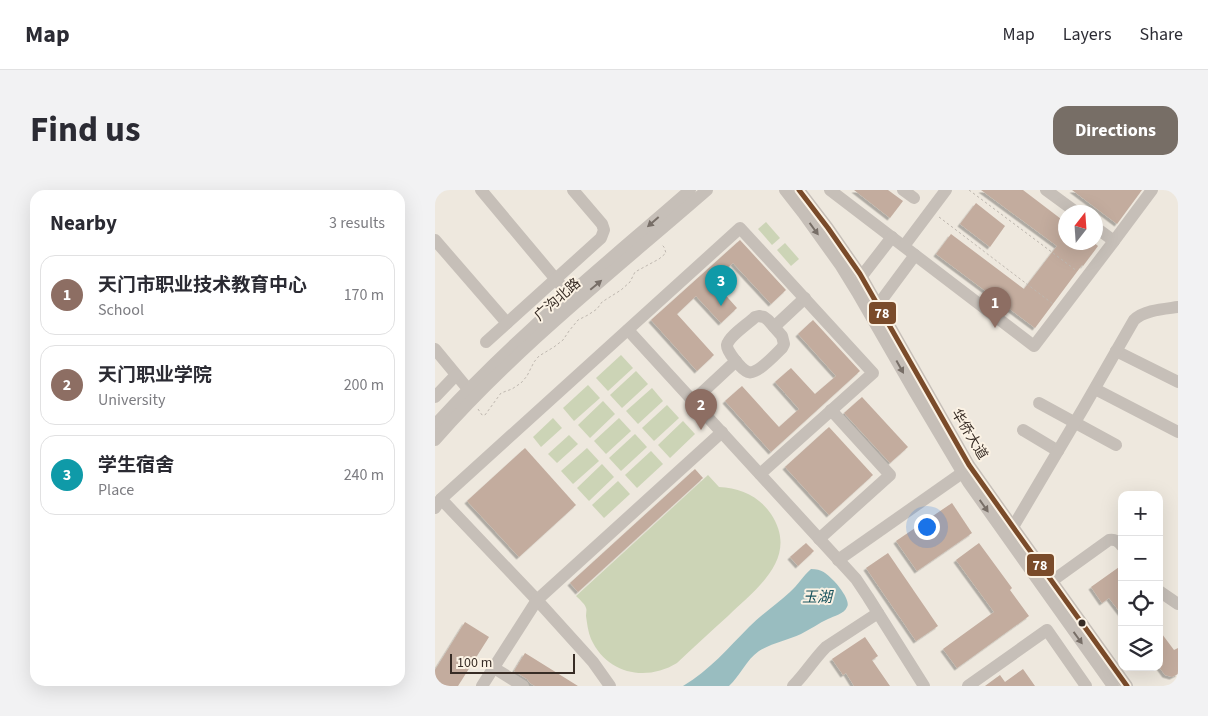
<!DOCTYPE html>
<html lang="en">
<head>
<meta charset="utf-8">
<style>
  body { margin:0; font-family:"Source Sans 3","Noto Sans SC",sans-serif; background:#f2f2f3; color:#2b2b33 }
  .controls { position:absolute; right:15px; bottom:15px; display:grid; overflow:hidden; border-radius:10px; box-shadow:0 5px 20px #0002 }
  .controls button { width:45px; height:45px; display:grid; place-items:center; padding:0; border:0; border-bottom:1px solid #e1e1e2; background:#fff; color:#2b2b33; font:25px sans-serif }
  .compass { position:absolute; left:623px; top:15px; width:45px; height:45px; border-radius:50%; background:#fff; box-shadow:0 5px 20px #0002; rotate:17deg }
  .scale { position:absolute; left:15px; bottom:12px; width:125px; box-sizing:border-box; padding-left:5px; border:2px solid #372c25; border-top:0; font-size:14px; line-height:18px; white-space:nowrap; color:#372c25; -webkit-text-stroke:4px #fbf2e4; paint-order:stroke }
  .you { position:absolute; left:491px; top:336px; width:18px; height:18px; margin:-12px; border:4px solid #fff; border-radius:50%; background:#1a73e8; box-shadow:0 0 0 8px #1a73e833 }
  .badge { display:grid; place-items:center; width:32px; height:32px; border-radius:50%; background:#776e66; color:#fff; font-size:16px; font-weight:700 }
  .pin { position:absolute; translate:-50% -41px; filter:drop-shadow(0 1px 2px #0008) }
  .pin::after { content:''; position:absolute; top:26px; width:18px; height:15px; background:inherit; clip-path:polygon(0 0,100% 0,50% 100%) }
  .list { margin:0; padding:0; list-style:none }
  h2 { display:flex; justify-content:space-between; align-items:center; height:65px; margin:0; padding:0 20px; font-size:21px }
  h2 small { font-size:16px; font-weight:400; color:#7c7c81 }
  .list li { display:grid; grid-template-columns:32px 1fr auto; gap:15px; align-items:center; box-sizing:border-box; height:80px; margin:0 10px 10px; padding:0 10px; border:1px solid #e1e1e2; border-radius:15px }
  .list b { display:block; font-size:19px; white-space:nowrap }
  .list p { margin:0; font-size:16px; white-space:nowrap; color:#7c7c81 }
  .list em { font-size:16px; font-style:normal; color:#7c7c81 }
  .icon { flex:none; width:28px; height:28px; fill:none; stroke:currentColor; stroke-width:2; stroke-linecap:round; stroke-linejoin:round }
  .map { position:relative; flex:none; width:743px; height:496px; overflow:hidden; border-radius:15px }
  header { display:flex; align-items:center; gap:30px; box-sizing:border-box; height:70px; padding:0 25px; background:#fff; border-bottom:1px solid #e1e1e2 }
  header strong { font-size:24px }
  nav { display:flex; gap:28px; margin-inline-start:auto; font-size:18px }
  .intro { display:flex; align-items:center; justify-content:space-between; box-sizing:border-box; height:120px; padding:0 30px }
  h1 { margin:0; font-size:35px }
  .button { padding:12px 22px; border-radius:15px; background:#776e66; color:#fff; font-size:18px; font-weight:700 }
  main { display:flex; gap:30px; padding:0 30px }
  aside { flex:1; background:#fff; border-radius:15px; box-shadow:0 5px 20px #0002 }
  .map>svg:first-child { display:block }
</style>
</head>
<body>
<header>
<strong>Map</strong>
<nav><a>Map</a><a>Layers</a><a>Share</a></nav>
</header>
<div class="intro"><h1>Find us</h1><a class="button">Directions</a></div>
<main>
<aside>
<h2>Nearby<small>3 results</small></h2>
<ul class="list">
<li><span class="badge" style="background:#8d6e63">1</span><div><b>天门市职业技术教育中心</b><p>School</p></div><em>170 m</em></li>
<li><span class="badge" style="background:#8d6e63">2</span><div><b>天门职业学院</b><p>University</p></div><em>200 m</em></li>
<li><span class="badge" style="background:#0f9aa8">3</span><div><b>学生宿舍</b><p>Place</p></div><em>240 m</em></li>
</ul>
</aside>
<div class="map">
<svg width="743" height="496" viewBox="0 0 743 496">
  <defs>
    <filter id="shadow"><feDropShadow dx="-2.5" dy="2.5" stdDeviation="0" flood-color="#0004"/></filter>
  </defs>
  <rect width="100%" height="100%" fill="#eee8de"/>
  <!-- green -->
  <g fill="#ccd4b6">
    <polygon points="331,32 345,48 337,55 323,39"/>
    <polygon points="350,53 364,69 356,76 342,60"/>
    <polygon points="186,165 198,178 173,201 161,188"/>
    <polygon points="201,181 213,194 187,218 175,205"/>
    <polygon points="153,195 165,208 139,231 128,218"/>
    <polygon points="217,198 228,211 203,234 191,221"/>
    <polygon points="168,211 180,224 155,248 143,235"/>
    <polygon points="232,215 244,228 219,251 207,238"/>
    <polygon points="118,228 127,238 106,257 98,247"/>
    <polygon points="184,228 196,241 171,264 159,251"/>
    <polygon points="248,231 260,244 235,268 223,255"/>
    <polygon points="200,244 212,257 186,281 174,268"/>
    <polygon points="134,245 143,254 122,273 113,264"/>
    <polygon points="152,258 164,271 138,294 126,281"/>
    <polygon points="216,261 228,274 202,298 190,285"/>
    <polygon points="167,274 179,287 154,311 142,298"/>
    <path d="M273 285 284 297C305 298 324 306 336 324 365 368 321 399 293 426 276 441 259 457 242 473 211 492 172 484 156 449 153 442 152 433 151 426 151 423 152 420 151 418 150 414 144 409 141 406Z"/>
    <polygon points="183,291 195,304 169,328 157,315"/>
  </g>
  <!-- water -->
  <path fill="#99bdc0" d="M376 379C387 379 391 383 399 391 403 395 416 411 412 417 409 424 399 426 393 429 384 433 376 439 366 444 353 450 337 453 324 461 311 470 305 486 294 496H248C275 480 293 458 314 437 327 424 342 414 355 402 363 395 368 386 376 379Z"/>
  <!-- building -->
  <g fill="#c3ac9e" filter="url(#shadow)">
    <polygon points="419,0 453,0 468,11 455,28"/>
    <polygon points="546,0 588,0 630,32 630,52 658,52 663,56 648,76 647,75 600,138 501,64 516,44 589,99 622,56"/>
    <polygon points="637,0 707,0 682,34"/>
    <polygon points="541,13 570,36 555,57 525,34"/>
    <polygon points="305,50 351,100 336,114 298,73 278,91 302,118 286,133 261,106 242,124 279,165 262,181 216,130"/>
    <polygon points="378,130 425,181 336,262 290,211 307,196 344,237 364,219 340,192 356,178 380,204 401,186 363,144"/>
    <polygon points="427,207 473,257 455,273 409,223"/>
    <polygon points="394,237 438,285 394,325 350,277"/>
    <polygon points="90,258 141,315 84,367 32,311"/>
    <polygon points="260,279 268,288 143,402 135,393"/>
    <polygon points="517,313 537,343 482,381 461,351"/>
    <polygon points="371,353 379,361 363,376 355,367"/>
    <polygon points="544,353 577,398 575,400 594,426 522,478 508,459 559,422 521,370"/>
    <polygon points="453,363 503,436 481,451 431,378"/>
    <polygon points="687,375 687,425 674,408 667,413 656,397"/>
    <polygon points="30,432 54,447 23,496 0,496 0,480"/>
    <polygon points="724,440 739,460 743,458 743,484 737,487 730,485 724,477"/>
    <polygon points="430,447 443,466 437,470 455,496 419,496 411,483 408,485 397,469"/>
    <polygon points="90,463 143,496 100,496 95,493 92,489 79,481"/>
    <polygon points="588,479 600,496 550,496 565,485 570,492"/>
  </g>
  <g fill="none" stroke-linecap="round" stroke-linejoin="round">
    <!-- path -->
    <g stroke="#bfb8b0" stroke-width="1" stroke-dasharray="2.5 2.5" stroke-linecap="butt">
      <polyline points="534,0 642,81"/>
      <polyline points="504,27 618,114"/>
      <polyline points="43,219 47,225 50,225 66,203 77,199 86,193 92,186 99,172 104,166 119,157 128,150 134,141 143,130 153,125 162,119 167,112 186,100 195,92 200,82 224,69 231,63 229,57 226,54"/>
    </g>
    <!-- minor -->
    <g stroke="#c6bfb8" stroke-width="12">
      <polyline points="46,0 139,111"/>
      <polyline points="350,0 368,23 406,76 422,102 479,201 533,292 678,496"/>
      <polyline points="364,0 393,38 425,84 534,275 578,337 692,496"/>
      <polyline points="395,0 599,156 679,51 660,37"/>
      <polyline points="468,0 479,8"/>
      <polyline points="611,0 641,22"/>
      <polyline points="0,50 72,133"/>
      <polyline points="679,51 717,0"/>
      <polyline points="469,56 511,0"/>
      <polyline points="426,87 457,47"/>
      <polyline points="443,115 480,65"/>
      <path d="M324 126 329 127 333 130 347 146 349 154 347 158C341 164 328 178 320 181 318 182 315 183 313 182 307 180 291 161 292 155 294 146 313 134 320 127Z"/>
      <polyline points="339,137 370,108"/>
      <polyline points="193,140 421,389 433,407 489,496"/>
      <polyline points="51,152 166,48 169,40 167,34 138,0"/>
      <polyline points="0,159 33,199"/>
      <polyline points="681,161 743,192"/>
      <polyline points="660,199 743,242"/>
      <polyline points="0,207 21,185"/>
      <polyline points="258,211 301,171"/>
      <polyline points="604,213 681,255"/>
      <path d="M0 235C77 149 168 76 255 0"/>
      <polyline points="588,240 623,261"/>
      <path d="M0 250C82 157 179 81 272 0"/>
      <polyline points="6,309 102,410 158,472 175,496"/>
      <polyline points="0,318 6,309 305,38 438,183 325,284"/>
      <path d="M578 337 649 217 699 130C709 120 729 119 743 117"/>
      <polyline points="384,349 455,285 396,220"/>
      <polyline points="403,370 527,283"/>
      <path d="M617 391 674 350C680 349 683 351 687 356"/>
      <polyline points="724,401 743,414"/>
      <polyline points="59,478 88,496"/>
      <polyline points="47,496 102,410 287,242"/>
      <path d="M358 496C370 484 379 469 391 457L443 423"/>
      <polyline points="533,496 612,440 651,496"/>
    </g>
    <!-- bus-1 casing -->
    <g stroke="#fbf2e4" stroke-width="9">
      <polyline id="bus-1" points="364,0 393,38 425,84 534,275 578,337 692,496"/>
    </g>
    <!-- bus-1 -->
    <use href="#bus-1" stroke="#7a4b2a" stroke-width="5"/>
  </g>
  <!-- one-way arrows -->
  <defs><path id="oneway-solid" d="M-6-.8H1V-3.2L6.5 0L1 3.2V.8H-6Z" transform="scale(1.25)"/></defs>
  <g fill="#776e67">
    <use href="#oneway-solid" transform="translate(218 32) rotate(139)"/>
    <use href="#oneway-solid" transform="translate(379 39) rotate(54)"/>
    <use href="#oneway-solid" transform="translate(161 95) rotate(-40)"/>
    <use href="#oneway-solid" transform="translate(465 177) rotate(61)"/>
    <use href="#oneway-solid" transform="translate(549 316) rotate(55)"/>
    <use href="#oneway-solid" transform="translate(643 448) rotate(54)"/>
  </g>
  <!-- markers -->
  <circle fill="#372c25" stroke="#fbf2e4" stroke-width="2" cx="647" cy="433" r="4.5"/>
  <g text-anchor="middle" stroke-width="4" stroke-linejoin="round" paint-order="stroke">
    <!-- street labels -->
    <g font-size="14" fill="#372c25" stroke="#fbf2e4">
      <text transform="translate(122 109) rotate(-41)" y="5">广沟北路</text>
      <text transform="translate(535 244) rotate(59)" y="5">华侨大道</text>
    </g>
    <!-- water labels -->
    <g font-size="15" font-style="italic" fill="#17525c" stroke="#fbf2e4">
      <text x="382" y="412">玉湖</text>
    </g>
  </g>
  <g stroke="#fbf2e4" stroke-width="2">
    <rect x="433" y="111" width="29" height="24" rx="5" fill="#7a4b2a"/>
    <rect x="591" y="363" width="29" height="24" rx="5" fill="#7a4b2a"/>
  </g>
  <g font-size="14" text-anchor="middle" font-weight="bold" fill="#fff">
    <text x="447" y="128">78</text>
    <text x="605" y="380">78</text>
  </g>
</svg>
<div class="controls">
<button>+</button>
<button>−</button>
<button><svg class="icon" aria-label="locate" viewBox="0 0 24 24"><circle cx="12" cy="12" r="6"/><path d="M12 2v4M12 18v4M2 12h4M18 12h4"/></svg></button>
<button><svg class="icon" aria-label="layers" viewBox="0 0 24 24"><path d="M12 4l9 5-9 5-9-5zM3 14l9 5 9-5"/></svg></button>
</div>
<svg class="compass" viewBox="-18 -18 36 36"><path d="M0-13l5 13h-10z" fill="#e53935"/><path d="M0 13l5-13h-10z" fill="#7c7c81"/></svg>
<div class="scale">100 m</div>
<div class="you"></div>
<div class="pin badge" style="left:560px;top:138px;background:#8d6e63">1</div>
<div class="pin badge" style="left:266px;top:240px;background:#8d6e63">2</div>
<div class="pin badge" style="left:286px;top:116px;background:#0f9aa8">3</div>
</div>
</main>
</body>
</html>
